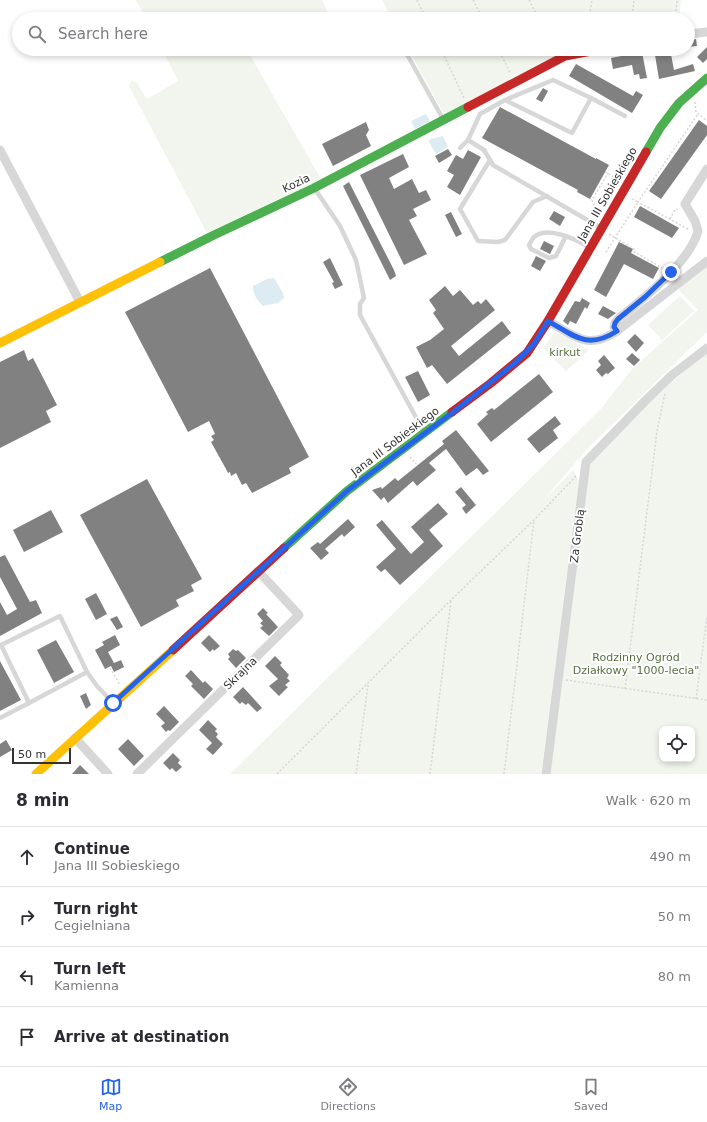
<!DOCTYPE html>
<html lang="en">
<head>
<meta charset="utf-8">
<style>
  body { margin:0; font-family:"DejaVu Sans",sans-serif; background:#f7f7f7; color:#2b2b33 }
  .controls { position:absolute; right:12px; bottom:12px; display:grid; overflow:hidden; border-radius:8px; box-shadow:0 2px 6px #0003 }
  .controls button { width:36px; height:36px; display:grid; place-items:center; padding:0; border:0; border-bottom:1px solid #e1e1e2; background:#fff; color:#2b2b33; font:20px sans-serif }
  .scale { position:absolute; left:12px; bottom:10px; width:59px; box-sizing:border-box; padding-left:4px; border:2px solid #333; border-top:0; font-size:11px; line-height:14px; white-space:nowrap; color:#333; -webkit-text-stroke:3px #fff; paint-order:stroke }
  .stop { position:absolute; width:12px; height:12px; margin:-9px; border:3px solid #2563eb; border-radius:50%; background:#fff }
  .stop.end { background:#2563eb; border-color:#fff; box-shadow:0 1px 4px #0008 }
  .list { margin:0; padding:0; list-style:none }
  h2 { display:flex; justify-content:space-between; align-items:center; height:52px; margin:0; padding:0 16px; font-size:17px }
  h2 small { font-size:13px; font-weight:400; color:#7c7c81 }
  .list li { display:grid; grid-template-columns:26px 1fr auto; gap:12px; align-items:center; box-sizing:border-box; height:60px; padding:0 16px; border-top:1px solid #e1e1e2 }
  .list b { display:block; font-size:15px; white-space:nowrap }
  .list p { margin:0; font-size:13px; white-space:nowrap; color:#7c7c81 }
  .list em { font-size:13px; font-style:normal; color:#7c7c81 }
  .icon { flex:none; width:22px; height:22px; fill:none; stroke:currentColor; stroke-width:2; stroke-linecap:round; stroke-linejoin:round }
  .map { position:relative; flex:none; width:707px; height:774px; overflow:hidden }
  .search { position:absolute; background:#fff; box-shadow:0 2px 6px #0003; left:12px; right:12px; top:12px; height:44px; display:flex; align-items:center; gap:10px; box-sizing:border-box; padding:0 14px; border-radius:22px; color:#7c7c81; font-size:15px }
  .sheet { height:292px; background:#fff }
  nav { display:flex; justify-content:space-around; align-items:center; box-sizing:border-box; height:56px; border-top:1px solid #e1e1e2; background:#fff; font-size:11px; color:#7c7c81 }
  nav a { display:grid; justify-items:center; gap:2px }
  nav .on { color:#2563eb }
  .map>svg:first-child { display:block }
</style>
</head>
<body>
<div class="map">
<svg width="707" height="774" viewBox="0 0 707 774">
  <rect width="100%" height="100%" fill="#fff"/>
  <!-- green -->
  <g fill="#f1f5ed" fill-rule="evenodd">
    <polygon points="136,0 322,0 331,19 146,19"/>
    <polygon points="382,0 681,0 679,19 392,19"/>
    <polygon points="162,49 251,49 251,57 321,179 207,233 129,86 131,81 136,82 147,99 178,81"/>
    <polygon points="299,49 346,49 348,53 308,53"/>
    <polygon points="408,49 590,49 444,114"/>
    <polygon points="707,265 707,332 587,449 543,501 573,470 579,481 541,774 230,774 600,410 633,368 698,310 678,289"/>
    <polygon points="680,296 694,311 662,340 648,325"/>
    <polygon points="555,332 589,350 566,371 543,348"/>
    <path d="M707 352V774H550L590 464C626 424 665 386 707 352ZM662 729H692V759H662Z"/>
  </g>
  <!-- water -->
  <g fill="#ddebf3">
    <polygon points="426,114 430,121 415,129 411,121"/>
    <polygon points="443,136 447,145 446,148 436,154 429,142 430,139"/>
    <path d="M274 278 283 293 284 298 278 303 263 306C257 301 253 294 253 286L267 279Z"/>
  </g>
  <!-- building -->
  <g fill="#818181">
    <polygon points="696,39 697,46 688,47 688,40"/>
    <polygon points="707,47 707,59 703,63 697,57"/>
    <polygon points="654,49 670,49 674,70 693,64 695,71 659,79"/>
    <polygon points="642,52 647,78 640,79 639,74 634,75 632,65 613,69 611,58"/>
    <polygon points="576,64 633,96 636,91 643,95 632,113 569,76"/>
    <polygon points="543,88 548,91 542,102 536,99"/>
    <polygon points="500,107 596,159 596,158 609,165 590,199 577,192 578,190 482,138"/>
    <polygon points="699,120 707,126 707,135 661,199 649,191"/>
    <polygon points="366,122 369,130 366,135 371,146 333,166 322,144"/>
    <polygon points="448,149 452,155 439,163 435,156"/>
    <polygon points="468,150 481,157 460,195 447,187 454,175 447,171 456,155 463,159"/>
    <polygon points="403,154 409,167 389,178 394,189 412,179 419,193 426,190 431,200 413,209 417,216 409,220 427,254 404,265 360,175"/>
    <polygon points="349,182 394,270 396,276 390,280 343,186"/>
    <polygon points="640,206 679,228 672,238 634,217"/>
    <polygon points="554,211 565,217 560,226 549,219"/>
    <polygon points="451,212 462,234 456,237 445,215"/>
    <polygon points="544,241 554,246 550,254 540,249"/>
    <polygon points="619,242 633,249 631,253 659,268 653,279 624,264 606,297 594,290"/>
    <polygon points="536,256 546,261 540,271 531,266"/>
    <polygon points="330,258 343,285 335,289 332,283 334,282 323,262"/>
    <polygon points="210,268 309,457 289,468 291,473 252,493 246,483 242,485 236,473 231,476 230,472 228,473 226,469 211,442 214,440 211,436 215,434 209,421 188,432 125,312"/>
    <polygon points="445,286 453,296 460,290 473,305 478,301 481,304 486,299 495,310 451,346 459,356 502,321 511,333 447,384 432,365 427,368 416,347 430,340 444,329 433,313 436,310 429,300"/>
    <polygon points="582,298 590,303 587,309 585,307 576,324 570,321 568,325 563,321 575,301 580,302"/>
    <polygon points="603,306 616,313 608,319 598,314"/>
    <polygon points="635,334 644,343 636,352 627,342"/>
    <polygon points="24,350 28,361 33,358 57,405 46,411 51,422 0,448 0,362"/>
    <polygon points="632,353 640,360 634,366 626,359"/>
    <polygon points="604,355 615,368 608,374 606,373 602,377 596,370 601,365 598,361"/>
    <polygon points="418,371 430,395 418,402 405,377"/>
    <polygon points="539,374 553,392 491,442 477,424 488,414 486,412 492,408 494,410"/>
    <polygon points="555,416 561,424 553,430 558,438 539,453 527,439"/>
    <polygon points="456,430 489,471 483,475 477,468 466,476 446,449 429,463 436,470 417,486 413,481 388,503 384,497 381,500 372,490 381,487 382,489 395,478 398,481 444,444 442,441"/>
    <polygon points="147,479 202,579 191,585 194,591 176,600 179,606 141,627 80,515"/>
    <polygon points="461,487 476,505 466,514 462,508 466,505 455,492"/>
    <polygon points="438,503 448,514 429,530 443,546 400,585 385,569 381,572 376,567 396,549 376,525 382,520 411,554 424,542 411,527"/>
    <polygon points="51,510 63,532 24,552 13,530"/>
    <polygon points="348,519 355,527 344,537 342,534 325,549 329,553 321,560 310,548 318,542 320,544"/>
    <polygon points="5,555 30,602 36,600 42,613 0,636 0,602 7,615 17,609 0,577 0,557"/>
    <polygon points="96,593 107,614 96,620 85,599"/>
    <polygon points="263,608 268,613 266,614 278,627 269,636 260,628 263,626 260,623 263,621 257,614"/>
    <polygon points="117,616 123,627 117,630 110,619"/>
    <polygon points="115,635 120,645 108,652 114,663 121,660 124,667 114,672 111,666 105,669 95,650 104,645 102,642"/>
    <polygon points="209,635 220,646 214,651 213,649 210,652 201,643"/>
    <polygon points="56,640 74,672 54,683 37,650"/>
    <polygon points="233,649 236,651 238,650 246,658 236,668 228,659 230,657 228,654"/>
    <polygon points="275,656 282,663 280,665 289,675 287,678 290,681 285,685 288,687 279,696 269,686 278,679 265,666"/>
    <polygon points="0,661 21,700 0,711"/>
    <polygon points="191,670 203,683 205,681 213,689 204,699 191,686 193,684 185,676"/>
    <polygon points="243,687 254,699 262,708 257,712 248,703 246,705 242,702 240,704 233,697"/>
    <polygon points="86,693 91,705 86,709 80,696"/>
    <polygon points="164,706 179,722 170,731 168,730 166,732 161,726 165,723 156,714"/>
    <polygon points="208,720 217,729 215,731 218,734 216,737 223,744 213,755 206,749 212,743 199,730"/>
    <polygon points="128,739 144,756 134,766 118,749"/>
    <polygon points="6,740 12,750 0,757 0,744"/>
    <polygon points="173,753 180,760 178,763 182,767 176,772 172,768 170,770 163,763"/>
    <polygon points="80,765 89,774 72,774"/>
  </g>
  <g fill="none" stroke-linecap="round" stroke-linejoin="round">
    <!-- path -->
    <g stroke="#d6d6d6" stroke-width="1.5" stroke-dasharray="2 2" stroke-linecap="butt">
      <polyline points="417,0 426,19"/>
      <polyline points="473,0 483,19"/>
      <polyline points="529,0 539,19"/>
      <polyline points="589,19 592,0"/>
      <polyline points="632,19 634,0"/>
      <polyline points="675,19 677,0"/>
      <polyline points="441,49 464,98"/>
      <polyline points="498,49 511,74"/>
      <polyline points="695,102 696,112 707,121"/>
      <polyline points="605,172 618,179"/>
      <polyline points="596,209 592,200 608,173"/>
      <polyline points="670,219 675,210 678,209"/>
      <polyline points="688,229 638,202 698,114"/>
      <polyline points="609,234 634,249 633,251 662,268"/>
      <polyline points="606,252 638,202 631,198"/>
      <polyline points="410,457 416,464"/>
      <polyline points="110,668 120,685"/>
      <polyline points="566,680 707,700"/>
      <polyline points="625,689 657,431 665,393"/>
      <polyline points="696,699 707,616"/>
      <polyline points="277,774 451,600 534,520 576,476"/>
      <polyline points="356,774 368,685"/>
      <polyline points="430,774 451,601"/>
      <polyline points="504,774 534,520"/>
    </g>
    <!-- lane -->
    <g stroke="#d7d7d7" stroke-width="4.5">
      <polyline points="404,49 443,119"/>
      <polyline points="591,98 625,116"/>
      <polyline points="505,100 553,80 591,98 572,133 505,100 480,114 468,140 484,150 493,165 601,228"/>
      <polyline points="460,148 468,140"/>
      <polyline points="490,160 460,209 478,241 498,242 505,240 533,202 547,196"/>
      <polyline points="315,189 340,226 356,260 364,298 360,304 360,315 424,432"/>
      <path d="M566 236 556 256 549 258 531 249 529 245C531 242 532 239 534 237 547 225 578 240 590 248"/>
      <polyline points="29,703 87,672"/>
      <polyline points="0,718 29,703 1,645 60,616 87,672 97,686 113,703"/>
    </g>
    <!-- street -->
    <g stroke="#d7d7d7" stroke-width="9">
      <polyline points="688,34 707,32"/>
      <polyline points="0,150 80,302"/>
      <path d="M548 321C575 336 588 351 617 331L707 261"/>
      <path d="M617 331 614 327 615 323 618 319C643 299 690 262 698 231L695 221 685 204 707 169"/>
      <polyline points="75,738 108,774"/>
      <polyline points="137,774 299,615 258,571"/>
      <polyline points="546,774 586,462 646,400 672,375 707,348"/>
    </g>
    <!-- fast -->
    <g stroke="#4caf50" stroke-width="9">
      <polyline points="646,152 660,128 679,103 707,78"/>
      <polyline points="160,262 214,235 314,188 468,107"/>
      <polyline points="284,548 347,491 452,412"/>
    </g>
    <!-- slow -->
    <g stroke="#ffc107" stroke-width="9">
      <polyline points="0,343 160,262"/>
      <polyline points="36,774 173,650"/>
    </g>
    <!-- jam -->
    <g stroke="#c62828" stroke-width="9">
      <polyline points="468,107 565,56 602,49"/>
      <polyline points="452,412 491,383 527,353 548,321 646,152"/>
      <polyline points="173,650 284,548"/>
    </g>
  </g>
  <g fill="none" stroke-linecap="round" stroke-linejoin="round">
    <!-- route -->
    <path stroke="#2563eb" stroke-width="5" d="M113 703 347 491 452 413 515 363 534 344 548 321C574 336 588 350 617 331L614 327 615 323 618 319 645 297 671 272"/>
  </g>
  <g text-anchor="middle" stroke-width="4" stroke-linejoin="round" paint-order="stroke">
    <!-- street labels -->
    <g font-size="11" fill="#333" stroke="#fff">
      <text transform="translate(296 183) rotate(-26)" y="4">Kozia</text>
      <text transform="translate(607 194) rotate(-60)" y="4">Jana III Sobieskiego</text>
      <text transform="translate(395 441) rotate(-37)" y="4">Jana III Sobieskiego</text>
      <text transform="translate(577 536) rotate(-83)" y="4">Za Groblą</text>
      <text transform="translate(240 673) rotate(-44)" y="4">Skrajna</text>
    </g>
    <!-- park labels -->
    <g font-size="11" fill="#56703f" stroke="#fff">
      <text x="565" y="356">kirkut</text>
      <text x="636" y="661">Rodzinny Ogród<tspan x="636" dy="13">Działkowy "1000-lecia"</tspan></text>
    </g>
  </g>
</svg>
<div class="controls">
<button><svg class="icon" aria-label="locate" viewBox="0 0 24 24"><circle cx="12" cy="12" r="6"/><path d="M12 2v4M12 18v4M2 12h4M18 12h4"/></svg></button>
</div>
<div class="scale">50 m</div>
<div class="stop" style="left:113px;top:703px"></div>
<div class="stop end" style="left:671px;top:272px"></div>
<div class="search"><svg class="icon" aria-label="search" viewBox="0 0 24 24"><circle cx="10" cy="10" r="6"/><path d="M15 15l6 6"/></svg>Search here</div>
</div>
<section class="sheet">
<h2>8 min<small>Walk · 620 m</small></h2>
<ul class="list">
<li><svg class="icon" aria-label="ahead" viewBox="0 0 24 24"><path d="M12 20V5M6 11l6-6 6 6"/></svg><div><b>Continue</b><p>Jana III Sobieskiego</p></div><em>490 m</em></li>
<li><svg class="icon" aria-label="right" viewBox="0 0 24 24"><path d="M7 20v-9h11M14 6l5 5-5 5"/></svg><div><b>Turn right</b><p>Cegielniana</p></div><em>50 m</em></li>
<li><svg class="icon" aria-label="left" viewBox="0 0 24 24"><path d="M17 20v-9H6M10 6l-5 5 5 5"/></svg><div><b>Turn left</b><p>Kamienna</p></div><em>80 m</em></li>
<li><svg class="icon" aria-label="arrive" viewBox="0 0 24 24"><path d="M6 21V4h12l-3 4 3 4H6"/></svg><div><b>Arrive at destination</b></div></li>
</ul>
</section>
<nav>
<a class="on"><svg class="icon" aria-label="map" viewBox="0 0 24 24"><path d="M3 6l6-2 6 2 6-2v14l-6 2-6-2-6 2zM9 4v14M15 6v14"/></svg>Map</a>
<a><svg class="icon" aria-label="directions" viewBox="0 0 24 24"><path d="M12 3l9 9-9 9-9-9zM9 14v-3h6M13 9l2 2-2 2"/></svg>Directions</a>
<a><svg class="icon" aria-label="saved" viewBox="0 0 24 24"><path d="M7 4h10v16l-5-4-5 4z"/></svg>Saved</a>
</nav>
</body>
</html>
